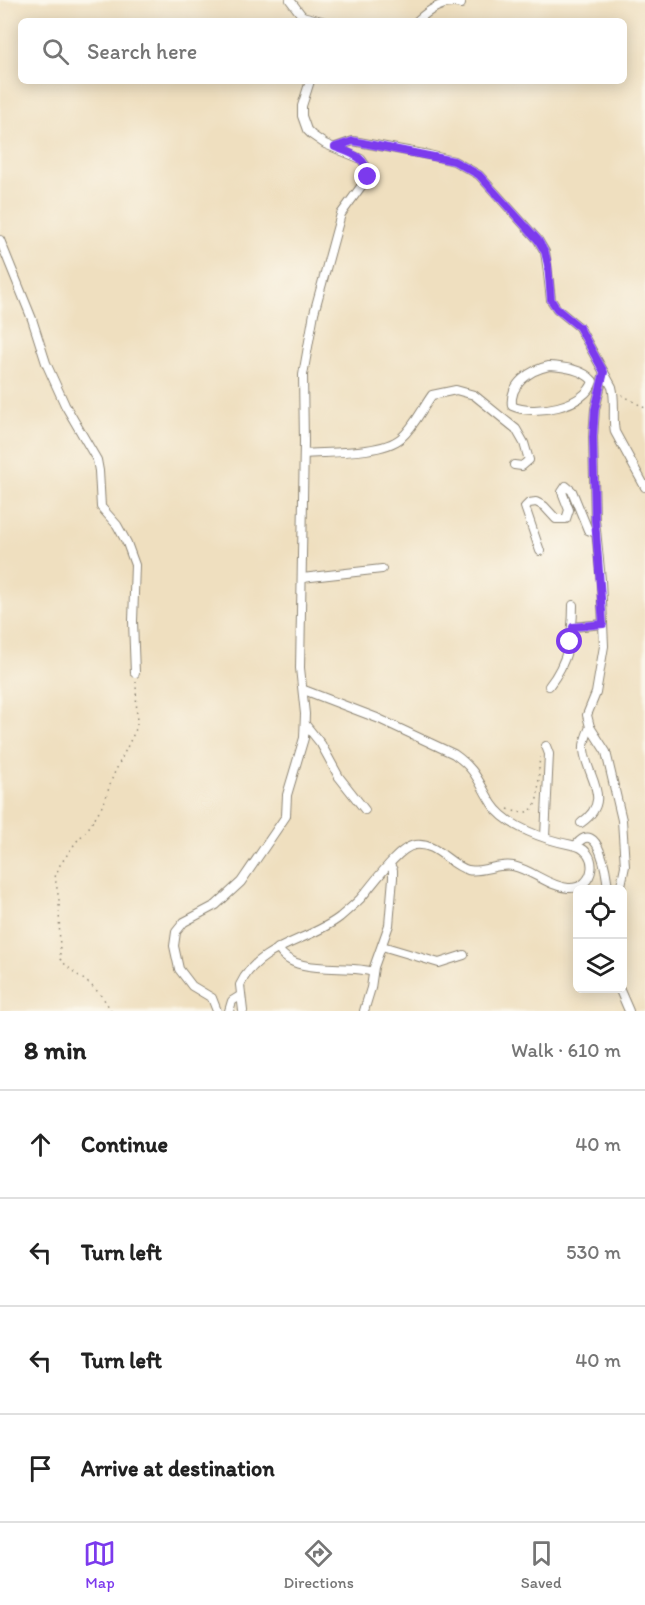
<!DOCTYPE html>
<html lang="en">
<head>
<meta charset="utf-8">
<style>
  body { margin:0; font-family:Itim,sans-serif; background:#f2f2f2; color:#222 }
  .controls { position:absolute; right:18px; bottom:18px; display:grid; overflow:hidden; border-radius:9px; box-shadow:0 3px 15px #0003 }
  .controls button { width:54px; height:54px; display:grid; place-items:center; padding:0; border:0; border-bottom:2px solid #e0e0e0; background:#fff; color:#222; font:30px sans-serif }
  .stop { position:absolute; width:18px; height:18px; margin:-14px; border:4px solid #7c3aed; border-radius:50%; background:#fff }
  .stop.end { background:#7c3aed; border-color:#fff; box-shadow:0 2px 6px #0008 }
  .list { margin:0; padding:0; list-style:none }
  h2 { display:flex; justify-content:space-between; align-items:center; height:78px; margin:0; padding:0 24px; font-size:26px }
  h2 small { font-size:20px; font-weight:400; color:#767676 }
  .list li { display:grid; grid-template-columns:39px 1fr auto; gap:18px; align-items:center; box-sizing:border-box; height:108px; padding:0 24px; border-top:2px solid #e0e0e0 }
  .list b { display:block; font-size:22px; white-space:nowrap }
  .list em { font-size:20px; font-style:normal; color:#767676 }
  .icon { flex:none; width:33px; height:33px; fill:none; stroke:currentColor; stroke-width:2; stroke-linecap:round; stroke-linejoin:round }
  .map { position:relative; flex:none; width:645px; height:1011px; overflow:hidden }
  .search { position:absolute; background:#fff; box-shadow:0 3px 15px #0003; left:18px; right:18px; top:18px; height:66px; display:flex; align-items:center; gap:15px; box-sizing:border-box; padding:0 21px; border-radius:9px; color:#767676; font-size:22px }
  .sheet { height:510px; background:#fff }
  nav { display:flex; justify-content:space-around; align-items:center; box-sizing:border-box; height:84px; border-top:2px solid #e0e0e0; background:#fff; font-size:16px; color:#767676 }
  nav a { display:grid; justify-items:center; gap:3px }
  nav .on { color:#7c3aed }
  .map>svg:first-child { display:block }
</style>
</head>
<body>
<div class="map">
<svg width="645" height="1011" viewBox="0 0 645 1011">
  <rect width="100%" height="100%" fill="#fbf7ec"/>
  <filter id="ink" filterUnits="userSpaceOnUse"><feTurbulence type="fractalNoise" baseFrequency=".0167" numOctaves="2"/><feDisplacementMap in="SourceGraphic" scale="12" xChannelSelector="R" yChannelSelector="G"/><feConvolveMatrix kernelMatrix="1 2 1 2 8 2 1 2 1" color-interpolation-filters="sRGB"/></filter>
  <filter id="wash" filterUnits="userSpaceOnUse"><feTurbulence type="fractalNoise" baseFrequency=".008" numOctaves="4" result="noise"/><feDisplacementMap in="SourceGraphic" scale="24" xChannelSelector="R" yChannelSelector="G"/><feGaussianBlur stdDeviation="1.35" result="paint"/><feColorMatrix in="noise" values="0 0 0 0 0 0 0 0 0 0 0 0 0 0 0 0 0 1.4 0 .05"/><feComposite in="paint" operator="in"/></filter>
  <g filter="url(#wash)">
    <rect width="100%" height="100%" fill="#efdfbf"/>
  </g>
  <g filter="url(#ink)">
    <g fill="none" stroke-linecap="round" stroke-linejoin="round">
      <!-- minor casing -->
      <g stroke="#8d8575" stroke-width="10">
        <g id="minor">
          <polyline points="290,0 306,21"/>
          <polyline points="302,16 322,21"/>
          <path d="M417 21C429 10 443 0 461 4"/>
          <path d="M336 147 353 141 429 155 454 161 479 175 538 240 545 252 547 265 551 300 557 309 579 327 612 387C616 402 612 417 615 432L645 487"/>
          <polyline points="0,240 32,319 46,363 65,405 97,460 99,471 101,507 117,525 127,543 135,565 133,621 135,673"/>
          <path d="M549 366C564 367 583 369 593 381 586 407 533 416 512 406 509 384 530 370 549 366Z"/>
          <polyline points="604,372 595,409 593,437 595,520 601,580 604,646 596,693 587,715 590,727 606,752 622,820 625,866 620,890"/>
          <path d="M304 454C330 452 382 454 401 438 414 427 422 409 432 395L456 390 474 395 516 429 524 443 529 460 522 466 514 465"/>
          <polyline points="540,551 525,507 529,503 536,502 544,506 556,519 566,519 569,510 562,492 566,486 572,491 588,530 596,533"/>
          <polyline points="302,578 382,569"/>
          <polyline points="573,627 603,624"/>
          <path d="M549 686C568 662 573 635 573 605"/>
          <polyline points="305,724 321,744 339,777 365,810"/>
          <path d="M581 823C614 800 587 778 584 750 583 742 587 734 590 727"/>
          <polyline points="545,837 549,754 546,746"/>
          <path d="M576 845C599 817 607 877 608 890"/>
          <polyline points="382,946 439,963 464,955"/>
          <path d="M278 948C292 977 349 963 373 972"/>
          <polyline points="619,988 629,1011"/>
          <polyline points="217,1011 212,998 192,986 179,969 174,946 176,932 184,922 216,905 241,882 286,816 287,795 304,738 305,714 300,668 304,442 303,375 314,313 341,214 368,177 368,169 361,159 325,144 312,135 307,130 302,116 302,106 310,81"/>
          <polyline points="229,1011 232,1001 240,996"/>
          <path d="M243 1011 240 985C258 945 310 941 340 917 347 911 354 905 360 899 372 886 398 847 415 845 437 842 449 865 468 870 482 873 498 863 513 866 532 870 548 886 568 888 596 890 601 849 572 845 546 840 507 827 492 804 478 782 477 770 454 754L377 718 304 690"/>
          <polyline points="364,1011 371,988 374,967 389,925 393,878 393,870 390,865"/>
        </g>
      </g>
      <!-- path -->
      <g stroke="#8d8575" stroke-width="1.5" stroke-dasharray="1.5 4.5" stroke-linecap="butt">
        <polyline points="622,395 645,408"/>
        <path d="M508 809C547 825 536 781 540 757"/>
        <path d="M111 1011C97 983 79 980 60 959L59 900 55 877 60 865 76 842 88 829 104 803 113 776 137 727 136 682"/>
      </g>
      <!-- minor -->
      <use href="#minor" stroke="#fff" stroke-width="8"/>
    </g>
  </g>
  <g fill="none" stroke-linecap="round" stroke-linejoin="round" filter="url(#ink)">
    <!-- route -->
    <path stroke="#7c3aed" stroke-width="8" d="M368 177C368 157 351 153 335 147L353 141 454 161 479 175 538 240 545 252 548 265 551 300 557 309 579 327 604 372 595 409 593 437 595 520 603 624 573 627 570 642"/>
  </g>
</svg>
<div class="controls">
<button><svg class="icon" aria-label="locate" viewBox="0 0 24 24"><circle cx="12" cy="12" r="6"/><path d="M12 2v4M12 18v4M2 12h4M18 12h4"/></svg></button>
<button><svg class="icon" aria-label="layers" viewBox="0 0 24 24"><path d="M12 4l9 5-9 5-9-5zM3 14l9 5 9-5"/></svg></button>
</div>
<div class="stop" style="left:570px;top:642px"></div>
<div class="stop end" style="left:368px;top:177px"></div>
<div class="search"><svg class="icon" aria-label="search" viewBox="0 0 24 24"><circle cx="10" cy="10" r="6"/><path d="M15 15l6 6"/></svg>Search here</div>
</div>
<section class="sheet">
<h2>8 min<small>Walk · 610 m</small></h2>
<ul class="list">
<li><svg class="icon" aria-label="ahead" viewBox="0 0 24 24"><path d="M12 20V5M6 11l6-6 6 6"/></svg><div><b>Continue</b></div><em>40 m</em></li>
<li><svg class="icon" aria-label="left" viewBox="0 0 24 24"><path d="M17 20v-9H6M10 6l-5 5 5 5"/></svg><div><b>Turn left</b></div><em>530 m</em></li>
<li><svg class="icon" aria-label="left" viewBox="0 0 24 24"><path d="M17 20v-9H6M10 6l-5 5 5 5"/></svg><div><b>Turn left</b></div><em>40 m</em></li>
<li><svg class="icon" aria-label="arrive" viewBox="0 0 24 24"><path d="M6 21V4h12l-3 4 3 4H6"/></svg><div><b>Arrive at destination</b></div></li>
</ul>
</section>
<nav>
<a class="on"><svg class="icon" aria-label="map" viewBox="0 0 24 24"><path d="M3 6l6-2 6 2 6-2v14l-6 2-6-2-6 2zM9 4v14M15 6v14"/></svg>Map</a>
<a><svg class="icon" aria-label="directions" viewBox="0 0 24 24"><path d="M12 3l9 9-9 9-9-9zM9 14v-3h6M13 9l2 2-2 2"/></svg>Directions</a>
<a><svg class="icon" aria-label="saved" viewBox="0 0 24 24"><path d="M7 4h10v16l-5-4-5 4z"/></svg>Saved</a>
</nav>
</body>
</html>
